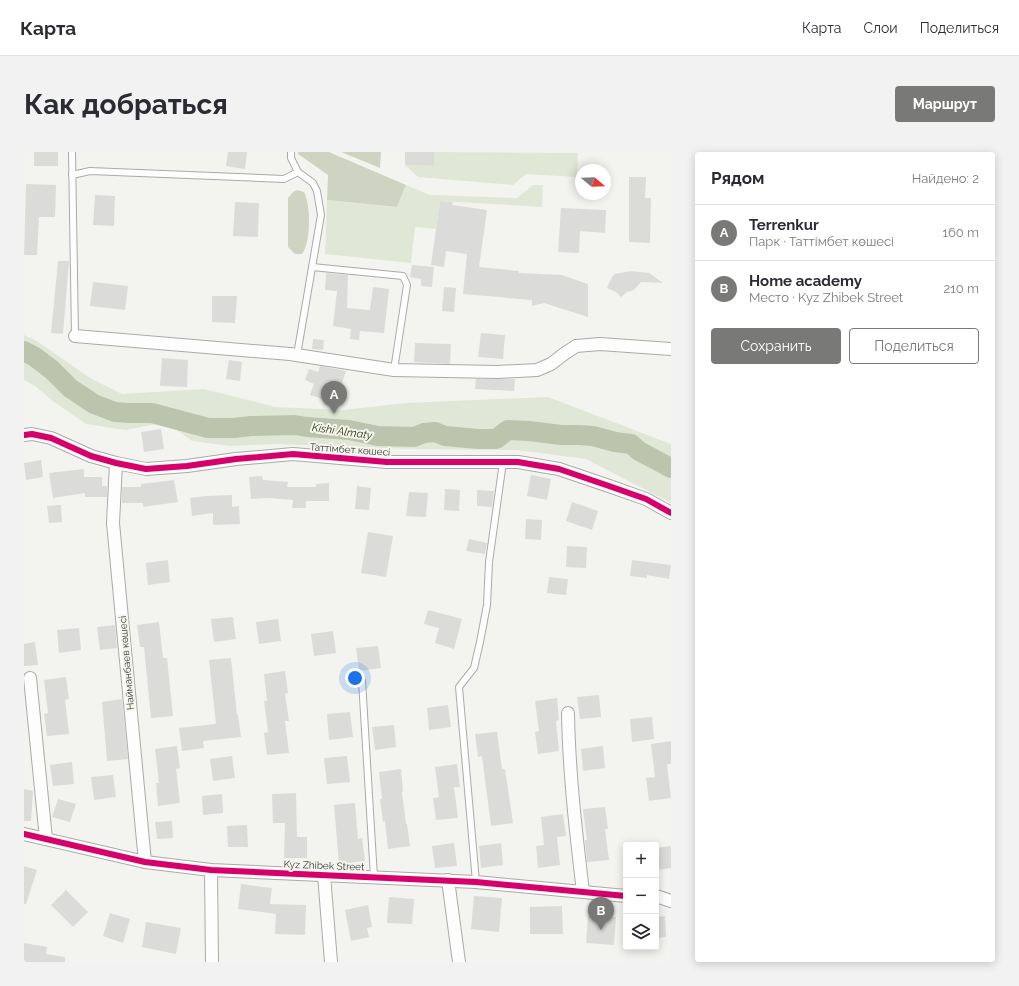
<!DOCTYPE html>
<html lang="ru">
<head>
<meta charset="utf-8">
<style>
  body { margin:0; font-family:Raleway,sans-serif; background:#f2f2f3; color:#2b2b33 }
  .controls { position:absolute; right:12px; bottom:12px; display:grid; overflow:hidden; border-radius:4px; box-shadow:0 2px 10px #0003 }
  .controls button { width:36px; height:36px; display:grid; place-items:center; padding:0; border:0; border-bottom:1px solid #e1e1e2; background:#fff; color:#2b2b33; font:20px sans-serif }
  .compass { position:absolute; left:551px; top:12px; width:36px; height:36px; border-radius:50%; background:#fff; box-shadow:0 2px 10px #0003; rotate:109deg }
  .you { position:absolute; left:331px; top:526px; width:14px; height:14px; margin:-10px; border:3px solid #fff; border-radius:50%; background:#1a73e8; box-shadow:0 0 0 6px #1a73e833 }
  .badge { display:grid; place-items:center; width:26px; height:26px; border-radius:50%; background:#797a77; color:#fff; font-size:13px; font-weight:700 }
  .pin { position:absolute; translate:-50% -33px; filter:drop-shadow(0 1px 2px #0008) }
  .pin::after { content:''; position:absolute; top:21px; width:14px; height:12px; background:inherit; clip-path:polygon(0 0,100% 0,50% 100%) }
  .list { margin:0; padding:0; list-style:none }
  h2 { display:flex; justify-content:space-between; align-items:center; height:52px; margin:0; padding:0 16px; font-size:17px }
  h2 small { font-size:13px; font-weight:400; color:#7c7c81 }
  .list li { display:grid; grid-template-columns:26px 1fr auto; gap:12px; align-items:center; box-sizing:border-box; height:56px; padding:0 16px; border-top:1px solid #e1e1e2 }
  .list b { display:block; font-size:15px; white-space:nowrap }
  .list p { margin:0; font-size:13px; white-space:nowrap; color:#7c7c81 }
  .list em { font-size:13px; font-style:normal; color:#7c7c81 }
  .actions { display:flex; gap:8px; padding:12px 16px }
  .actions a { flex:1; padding:9px 0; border:1px solid #797a77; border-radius:4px; text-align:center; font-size:14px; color:#797a77 }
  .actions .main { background:#797a77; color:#fff }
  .icon { flex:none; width:22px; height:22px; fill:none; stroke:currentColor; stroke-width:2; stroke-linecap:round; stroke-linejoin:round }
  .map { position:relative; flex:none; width:647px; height:810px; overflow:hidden; border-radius:4px }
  header { display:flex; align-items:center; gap:24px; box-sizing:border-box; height:56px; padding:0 20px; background:#fff; border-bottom:1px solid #e1e1e2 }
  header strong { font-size:19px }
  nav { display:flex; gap:22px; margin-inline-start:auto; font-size:14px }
  .intro { display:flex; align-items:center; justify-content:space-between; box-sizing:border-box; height:96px; padding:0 24px }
  h1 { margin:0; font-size:28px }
  .button { padding:10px 18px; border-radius:4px; background:#797a77; color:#fff; font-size:14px; font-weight:700 }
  main { display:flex; gap:24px; padding:0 24px }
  aside { flex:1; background:#fff; border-radius:4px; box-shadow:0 2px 10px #0003 }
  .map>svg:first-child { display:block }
</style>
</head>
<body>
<header>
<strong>Карта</strong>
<nav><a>Карта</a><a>Слои</a><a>Поделиться</a></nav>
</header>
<div class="intro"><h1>Как добраться</h1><a class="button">Маршрут</a></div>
<main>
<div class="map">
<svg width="647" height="810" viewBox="0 0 647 810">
  <rect width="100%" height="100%" fill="#f3f4f0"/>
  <!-- green -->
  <g fill="#e1e7d6">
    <polygon points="410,0 554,1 553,25 502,22 489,33 394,25 381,13 410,14"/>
    <polygon points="382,33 406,43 493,46 509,33 519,33 518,55 416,49 412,77 391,75 387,111 301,102 303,48 373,55"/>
    <polygon points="0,183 13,189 66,226 98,242 180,237 252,255 319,258 382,251 524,245 647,292 647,351 562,307 492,298 382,297 252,292 206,294 168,289 142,270 102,278 62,272 30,250 11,234 0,228"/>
  </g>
  <!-- forest -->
  <g fill="#ced4c1">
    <polygon points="274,0 305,0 382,33 373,55 303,48 304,23 274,2"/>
    <polygon points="317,0 357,0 356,16"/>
    <path d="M273 38 280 40C287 54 287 90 278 102H271L264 95V46L269 40Z"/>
  </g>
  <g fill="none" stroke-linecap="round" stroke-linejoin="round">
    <!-- river -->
    <polyline stroke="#bdc4ae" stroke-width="20" points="0,199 11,205 28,218 46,236 70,252 91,260 104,261 128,261 184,276 210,276 227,274 271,273 283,275 325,278 354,284 390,285 400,281 411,280 421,284 454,287 472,287 484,278 505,279 537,283 554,283 569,284 591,290 607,292 615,299 647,316"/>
  </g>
  <!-- building -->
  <g fill="#dbdcd9">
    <rect x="10" y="0" width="24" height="14"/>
    <polygon points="204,0 223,0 221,17 202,14"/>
    <polygon points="381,0 410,0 410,14 381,13"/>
    <polygon points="605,25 622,25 621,46 627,46 626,91 605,90"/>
    <polygon points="2,32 32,33 31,65 15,65 13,103 0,103"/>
    <polygon points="71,43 91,44 90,74 69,73"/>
    <polygon points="416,49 429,50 428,53 463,58 455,115 495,119 495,121 538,123 564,132 564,165 520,151 508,154 508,148 439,142 443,102 422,99 420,115 407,113"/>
    <polygon points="211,50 235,51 234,85 209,84"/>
    <polygon points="537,56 582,58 581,81 556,79 555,101 534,100"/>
    <polygon points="34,109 45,109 39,182 27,181"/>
    <polygon points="388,113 410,115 408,135 397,134 397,127 386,125"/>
    <polygon points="607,119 625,121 639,131 617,130 610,138 603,140 597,145 592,140 583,136 588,125 591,122"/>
    <polygon points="302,121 324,123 323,156 346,158 349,135 365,137 360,181 336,179 335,188 326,187 327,177 309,174 313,139 301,138"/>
    <polygon points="69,130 104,134 101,158 66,154"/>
    <polygon points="420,135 432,136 430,160 418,159"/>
    <polygon points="188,144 213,144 211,171 188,170"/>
    <polygon points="457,181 481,183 479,207 454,205"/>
    <polygon points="289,187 300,188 299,198 288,197"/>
    <polygon points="391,191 427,192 426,212 390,210"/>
    <polygon points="138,206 164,208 163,235 136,234"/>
    <polygon points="205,208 218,210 216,229 202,227"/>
    <polygon points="296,214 322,219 311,251 286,243 290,232 281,228 285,217 294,220"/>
    <polygon points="452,227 491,227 490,239 451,237"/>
    <polygon points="137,277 140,297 120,300 117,280"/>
    <polygon points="17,308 19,325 2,328 0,311"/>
    <polygon points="60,317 60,325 78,325 78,334 83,334 83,345 61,345 61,341 29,346 25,321"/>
    <polygon points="507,323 527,327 523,348 503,344"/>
    <polygon points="238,324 239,328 264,330 263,335 292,335 292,332 305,331 305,349 282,349 282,356 268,356 269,348 245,346 227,347 225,325"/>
    <polygon points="150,328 154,350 119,355 119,351 98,351 98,335 117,335 117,332"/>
    <polygon points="333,334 347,336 345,358 331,357"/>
    <polygon points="421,337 436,338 435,359 420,358"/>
    <polygon points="453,338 470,339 468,355 453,354"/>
    <polygon points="385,340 404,341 402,365 382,364"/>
    <polygon points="208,343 208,355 215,354 216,372 189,373 189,361 168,364 166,346 181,344"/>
    <polygon points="548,350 574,359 568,378 542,369"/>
    <polygon points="37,353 38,370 25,371 23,354"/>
    <polygon points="502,367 518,368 517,388 501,387"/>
    <polygon points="344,380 369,384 362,425 337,421"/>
    <polygon points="445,387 463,391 461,402 442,399"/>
    <polygon points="543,394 563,395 562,416 542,415"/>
    <polygon points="144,408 146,430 124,433 122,411"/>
    <polygon points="608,408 647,413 645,427 623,423 623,426 606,424"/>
    <polygon points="525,425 544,427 542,443 523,441"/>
    <polygon points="404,458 438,467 430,497 411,491 415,476 400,472"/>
    <polygon points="209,465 212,487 190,490 187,467"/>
    <polygon points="254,467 257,489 235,492 232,470"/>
    <polygon points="135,470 139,506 143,506 149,564 127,566 120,495 116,495 113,473"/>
    <polygon points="91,473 93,496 76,498 73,475"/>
    <polygon points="55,476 57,498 35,501 33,478"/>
    <polygon points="309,479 312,501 290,504 287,482"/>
    <polygon points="11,490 14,513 0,514 0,492"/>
    <polygon points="354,494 357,516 335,519 332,496"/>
    <polygon points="207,506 213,563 214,563 217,585 179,589 180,596 158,599 155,576 192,572 185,508"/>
    <polygon points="261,519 264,541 261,542 265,569 261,569 265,601 243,603 240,581 244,580 240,549 243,549 240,522"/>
    <polygon points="42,525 45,547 41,548 45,582 23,584 20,562 24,561 20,528"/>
    <polygon points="575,543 577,565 556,567 553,545"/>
    <polygon points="533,546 535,568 532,569 535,599 514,602 511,580 515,579 511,549"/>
    <polygon points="98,547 104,607 83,609 78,550"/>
    <polygon points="424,553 427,575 405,578 403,556"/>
    <polygon points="326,560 329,585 305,588 303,562"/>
    <polygon points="628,565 630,587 608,590 606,567"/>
    <polygon points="370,573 372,595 351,598 348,575"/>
    <polygon points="473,580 478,617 481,617 489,671 467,674 458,604 454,605 451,582"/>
    <polygon points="647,589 647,612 643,612 647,646 625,649 622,626 631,625 627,592"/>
    <polygon points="153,594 156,616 152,617 156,651 134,654 132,631 135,631 131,597"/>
    <polygon points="579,594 581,616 559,619 557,597"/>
    <polygon points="208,604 211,626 189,629 186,607"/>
    <polygon points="323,604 326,630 303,632 300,606"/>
    <polygon points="48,610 50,632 29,634 26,613"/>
    <polygon points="433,612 436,635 430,635 434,666 412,668 409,646 415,645 411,615"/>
    <polygon points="377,617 379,639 378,640 382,672 383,672 386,694 364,697 361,669 359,670 356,647 358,647 355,620"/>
    <polygon points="89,623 92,645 70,648 67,625"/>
    <polygon points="0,637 9,639 7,669 0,669"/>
    <polygon points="272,641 273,685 283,685 283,706 260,706 261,671 249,671 248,642"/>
    <polygon points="198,642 199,661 179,663 178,644"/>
    <polygon points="34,647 52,652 46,670 28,665"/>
    <polygon points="331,651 334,687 338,686 341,709 315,712 310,653"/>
    <polygon points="581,655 584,677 581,677 585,708 563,710 561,688 563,688 559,657"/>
    <polygon points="539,662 542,684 533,685 536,713 514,716 512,694 520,693 517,665"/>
    <polygon points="148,669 149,686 133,687 131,670"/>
    <polygon points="223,673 224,695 204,695 203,674"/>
    <polygon points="430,691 433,714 411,716 408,694"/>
    <polygon points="477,691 479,713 457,716 455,694"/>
    <polygon points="647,694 647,716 633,718 632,696"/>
    <polygon points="0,714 13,718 2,752 0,752"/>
    <polygon points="217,732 248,736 246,752 282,753 281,783 251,782 252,762 214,757"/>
    <polygon points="42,738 64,760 49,775 27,753"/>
    <polygon points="450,744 478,746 475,780 447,777"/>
    <polygon points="365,745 390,747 388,772 363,771"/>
    <polygon points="344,753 348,775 343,776 345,785 327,789 321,758"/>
    <polygon points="538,754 539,782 506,782 506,755"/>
    <polygon points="86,761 106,767 99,791 79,784"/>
    <polygon points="564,763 592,765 590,793 562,791"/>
    <polygon points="641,764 642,785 632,786 632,765"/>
    <polygon points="122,770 157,776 152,802 118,795"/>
    <polygon points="0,791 23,795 22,802 41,805 41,810 0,810"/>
  </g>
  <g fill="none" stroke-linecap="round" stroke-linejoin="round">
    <!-- service casing -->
    <g stroke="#aaaba8" stroke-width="8">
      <g id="service">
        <polyline points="48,0 51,184"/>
        <polyline points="267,0 267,6 274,20 289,31 293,39 297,63 273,203"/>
        <polyline points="48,23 66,19 260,27 274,20"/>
        <polyline points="288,115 379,124 383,133 370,218"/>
        <polyline points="338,529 350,725"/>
        <polyline points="452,730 435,535 450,516 456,490 463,453 465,410 479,310"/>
      </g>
    </g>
    <!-- minor casing -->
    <g stroke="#aaaba8" stroke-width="14">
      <g id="minor">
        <polyline points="51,184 266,202 370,218 473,220 513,218 527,212 540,202 552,194 576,192 647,197"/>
        <polyline points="0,283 8,282 27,286 67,304 92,311 122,317 163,314 212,307 269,302 363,310 494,310 535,317 585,334 622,347 647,361"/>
        <polyline points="92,311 89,371 121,710"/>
        <polyline points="6,526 22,687"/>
        <path d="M544 561C545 621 552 681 559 740"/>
        <polyline points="0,682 121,710 187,718 452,730 602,744"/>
        <polyline points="187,718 188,810"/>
        <polyline points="300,723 307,810"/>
        <polyline points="424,728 435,810"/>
        <polyline points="632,744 647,749"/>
      </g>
    </g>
    <!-- service -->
    <use href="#service" stroke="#fdfdfd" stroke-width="6"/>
    <!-- minor -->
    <use href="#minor" stroke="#fdfdfd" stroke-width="12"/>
    <!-- cycleway casing -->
    <g stroke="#f4f6ee" stroke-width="8">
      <g id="cycleway">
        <polyline points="0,283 8,282 27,286 67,304 92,311 122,317 163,314 212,307 269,302 363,310 494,310 535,317 585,334 622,347 647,361"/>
        <polyline points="0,682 121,710 187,718 452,730 602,744"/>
      </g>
    </g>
    <!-- cycleway -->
    <use href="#cycleway" stroke="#d6006c" stroke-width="6"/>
  </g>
  <g text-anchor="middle" stroke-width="4" stroke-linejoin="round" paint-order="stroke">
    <!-- street labels -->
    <g font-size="10" fill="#383936" stroke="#f4f6ee">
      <text transform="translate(326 297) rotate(4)" y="4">Таттімбет көшесі</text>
      <text transform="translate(102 511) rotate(-95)" y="4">Найманбаев көшесі</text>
      <text transform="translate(300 713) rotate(2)" y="4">Kyz Zhibek Street</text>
    </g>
    <!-- water labels -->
    <g font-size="11" font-style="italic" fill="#2b3602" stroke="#f4f6ee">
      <text transform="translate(318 279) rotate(8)" y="4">Kіshі Almaty</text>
    </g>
  </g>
</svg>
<div class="controls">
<button>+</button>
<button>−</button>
<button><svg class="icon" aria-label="layers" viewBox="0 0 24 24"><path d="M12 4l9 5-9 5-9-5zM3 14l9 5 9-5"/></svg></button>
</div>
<svg class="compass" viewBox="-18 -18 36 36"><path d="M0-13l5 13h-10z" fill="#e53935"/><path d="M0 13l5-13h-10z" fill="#7c7c81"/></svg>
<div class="you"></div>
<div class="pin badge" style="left:310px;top:262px">A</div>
<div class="pin badge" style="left:577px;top:778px">B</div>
</div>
<aside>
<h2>Рядом<small>Найдено: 2</small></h2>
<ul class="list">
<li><span class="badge">A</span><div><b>Terrenkur</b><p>Парк · Таттімбет көшесі</p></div><em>160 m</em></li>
<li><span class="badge">B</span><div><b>Home academy</b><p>Место · Kyz Zhibek Street</p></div><em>210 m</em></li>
</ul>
<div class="actions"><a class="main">Сохранить</a><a>Поделиться</a></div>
</aside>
</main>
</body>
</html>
